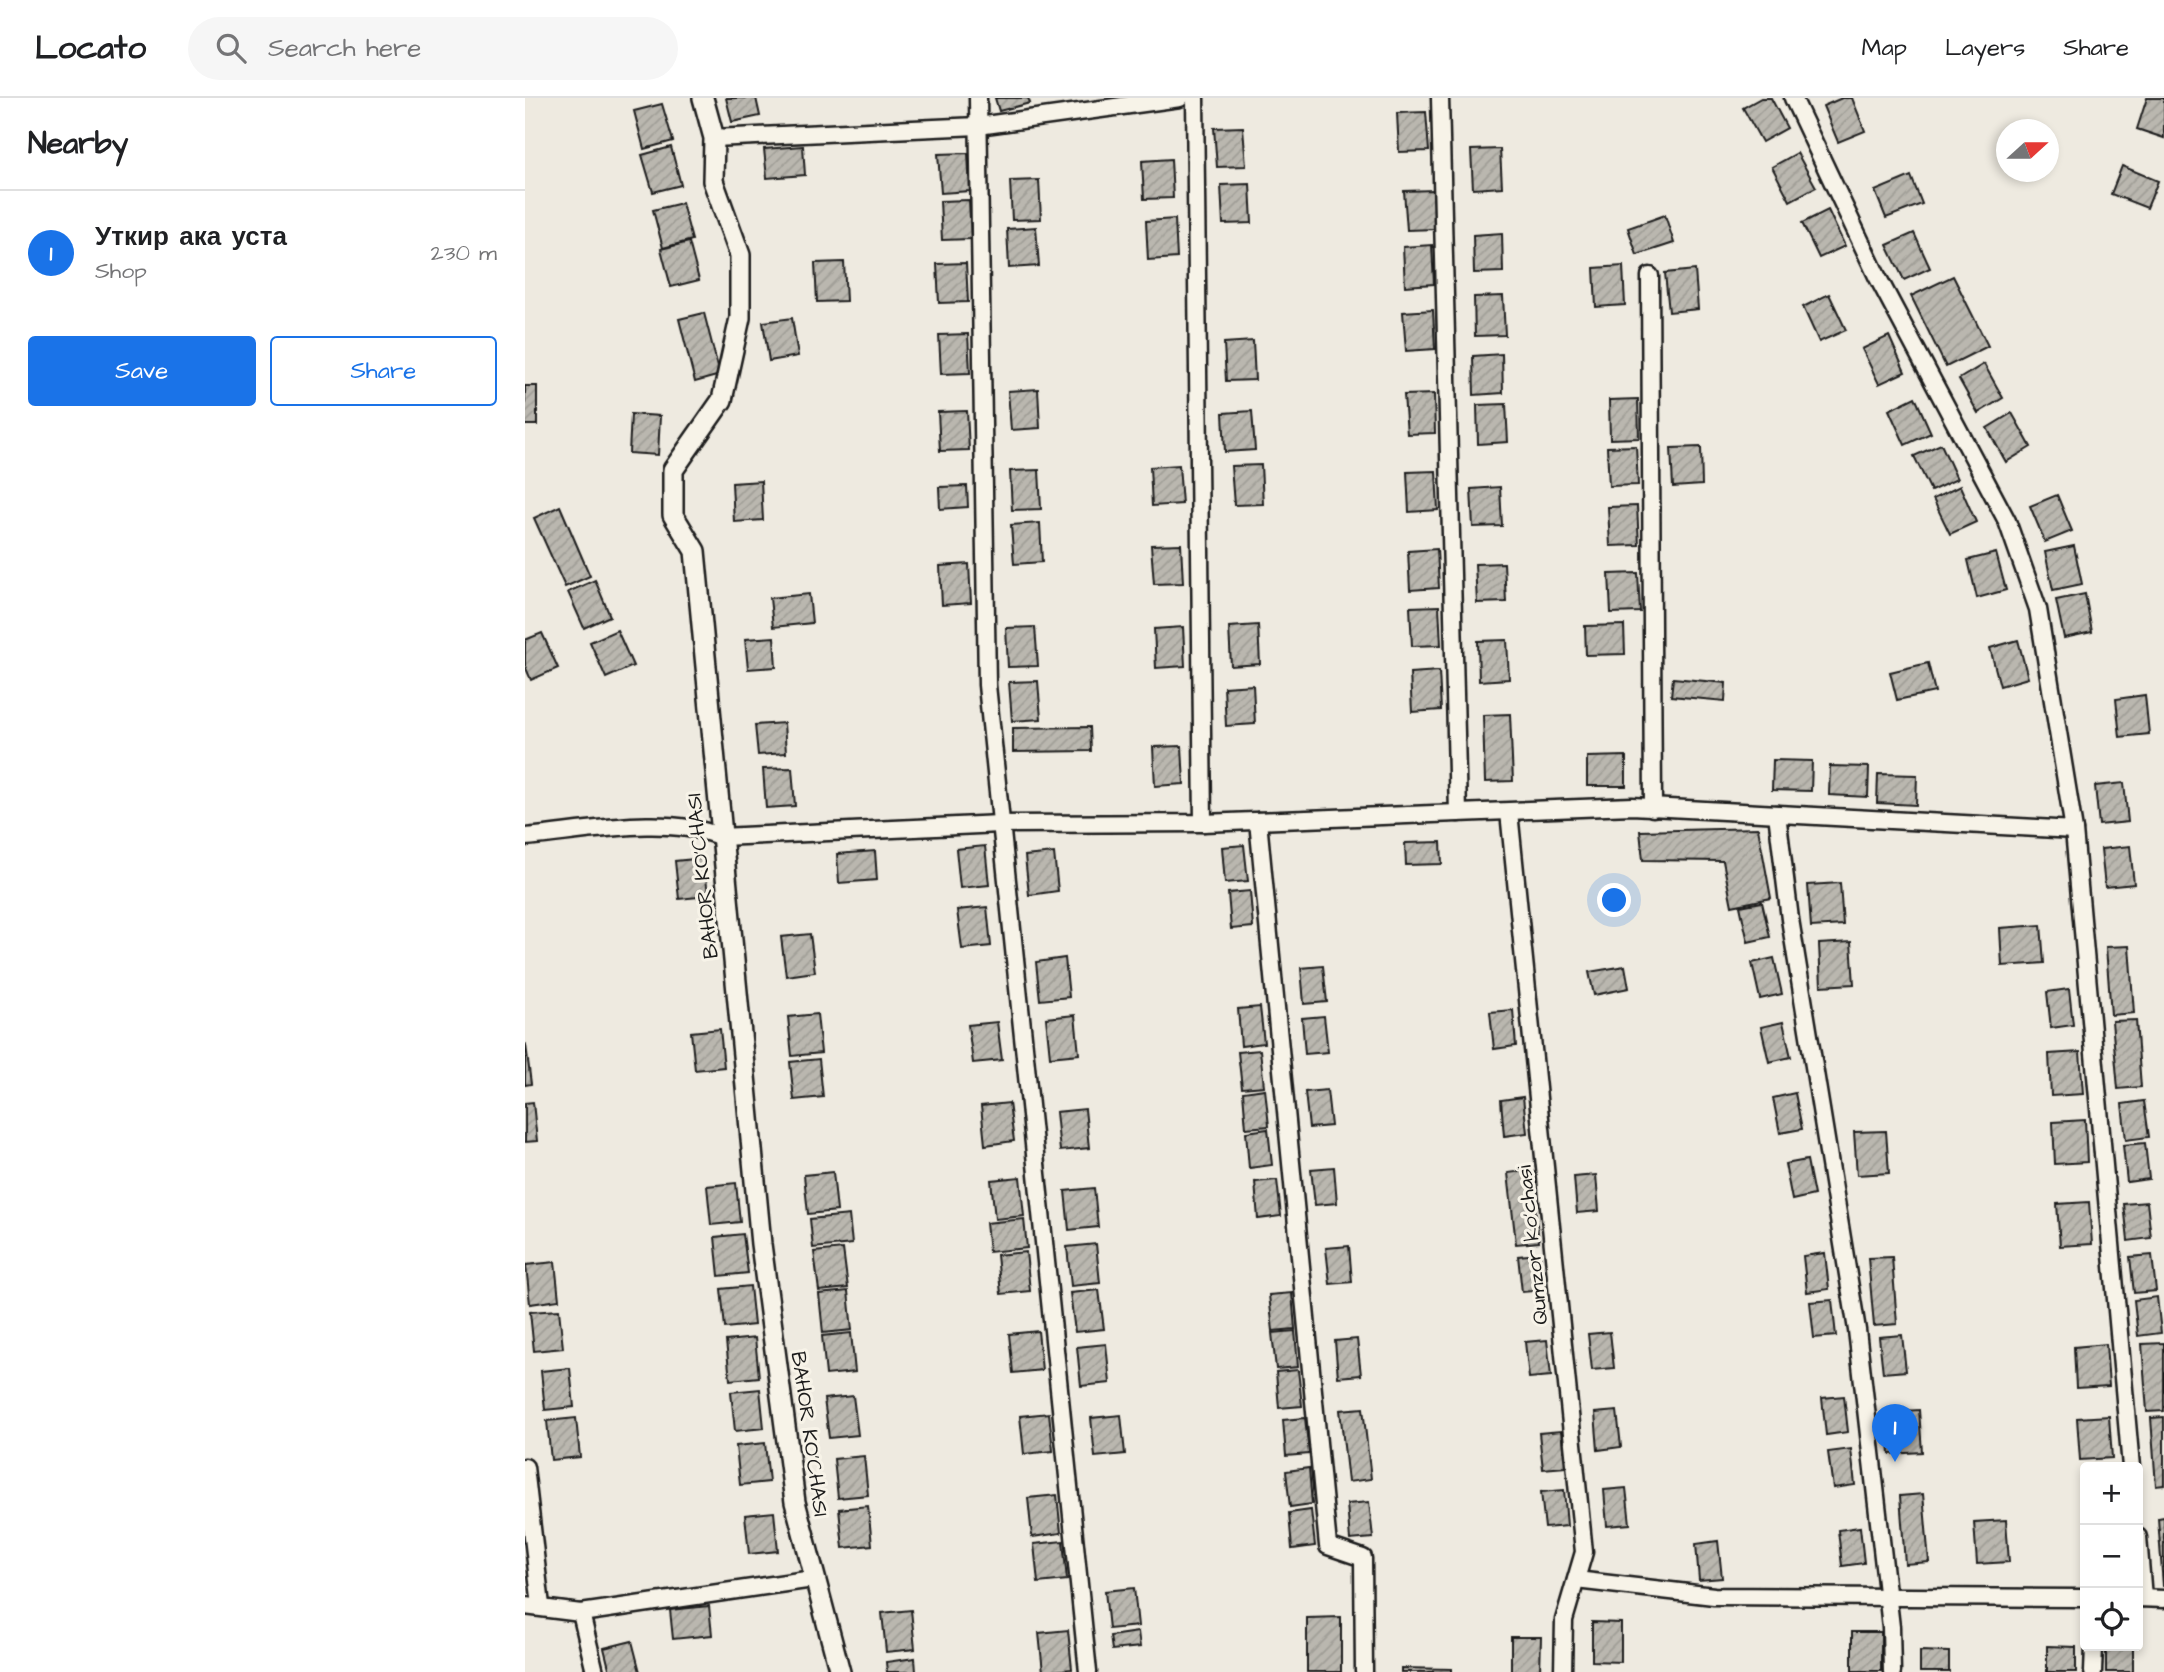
<!DOCTYPE html>
<html lang="en">
<head>
<meta charset="utf-8">
<style>
  body { margin:0; font-family:"Architects Daughter",sans-serif; background:#f6f6f6; color:#202124 }
  .controls { position:absolute; right:21px; bottom:21px; display:grid; overflow:hidden; border-radius:7px; box-shadow:0 4px 10px #0003 }
  .controls button { width:63px; height:63px; display:grid; place-items:center; padding:0; border:0; border-bottom:2px solid #e0e0e0; background:#fff; color:#202124; font:35px sans-serif }
  .compass { position:absolute; left:1471px; top:21px; width:63px; height:63px; border-radius:50%; background:#fff; box-shadow:0 4px 10px #0003; rotate:69deg }
  .you { position:absolute; left:1090px; top:803px; width:24px; height:24px; margin:-18px; border:5px solid #fff; border-radius:50%; background:#1a73e8; box-shadow:0 0 0 10px #1a73e833 }
  .badge { display:grid; place-items:center; width:46px; height:46px; border-radius:50%; background:#1a73e8; color:#fff; font-size:23px; font-weight:700 }
  .pin { position:absolute; translate:-50% -58px; filter:drop-shadow(0 2px 4px #0008) }
  .pin::after { content:''; position:absolute; top:37px; width:24px; height:21px; background:inherit; clip-path:polygon(0 0,100% 0,50% 100%) }
  .list { margin:0; padding:0; list-style:none }
  h2 { display:flex; justify-content:space-between; align-items:center; height:91px; margin:0; padding:0 28px; font-size:30px }
  h2 small { font-size:23px; font-weight:400; color:#757577 }
  .list li { display:grid; grid-template-columns:46px 1fr auto; gap:21px; align-items:center; box-sizing:border-box; height:126px; padding:0 28px; border-top:2px solid #e0e0e0 }
  .list b { display:block; font-size:26px; white-space:nowrap }
  .list p { margin:0; font-size:23px; white-space:nowrap; color:#757577 }
  .list em { font-size:23px; font-style:normal; color:#757577 }
  .actions { display:flex; gap:14px; padding:21px 28px }
  .actions a { flex:1; padding:16px 0; border:2px solid #1a73e8; border-radius:7px; text-align:center; font-size:24px; color:#1a73e8 }
  .actions .main { background:#1a73e8; color:#fff }
  .icon { flex:none; width:38px; height:38px; fill:none; stroke:currentColor; stroke-width:2; stroke-linecap:round; stroke-linejoin:round }
  .map { position:relative; flex:none; width:1639px; height:1574px; overflow:hidden }
  header { display:flex; align-items:center; gap:42px; box-sizing:border-box; height:98px; padding:0 35px; background:#fff; border-bottom:2px solid #e0e0e0 }
  header strong { font-size:33px }
  nav { display:flex; gap:38px; margin-inline-start:auto; font-size:24px }
  .search { width:490px; height:63px; background:#f6f6f6; display:flex; align-items:center; gap:18px; box-sizing:border-box; padding:0 24px; border-radius:38px; color:#757577; font-size:26px }
  main { display:flex }
  aside { flex:1; background:#fff }
  .map>svg:first-child { display:block }
</style>
</head>
<body>
<header>
<strong>Locato</strong>
<div class="search"><svg class="icon" aria-label="search" viewBox="0 0 24 24"><circle cx="10" cy="10" r="6"/><path d="M15 15l6 6"/></svg>Search here</div>
<nav><a>Map</a><a>Layers</a><a>Share</a></nav>
</header>
<main>
<aside>
<h2>Nearby<small></small></h2>
<ul class="list">
<li><span class="badge">1</span><div><b>Уткир ака уста</b><p>Shop</p></div><em>230 m</em></li>
</ul>
<div class="actions"><a class="main">Save</a><a>Share</a></div>
</aside>
<div class="map">
<svg width="1639" height="1574" viewBox="0 0 1639 1574">
  <defs>
    <pattern id="building-hatch" width="6" height="6" patternUnits="userSpaceOnUse" patternTransform="scale(1.75)"><rect width="6" height="6" fill="#bab7af"/><path d="M-1 1l2-2M0 6l6-6M5 7l2-2" fill="none" stroke="#9f9d96"/></pattern>
  </defs>
  <rect width="100%" height="100%" fill="#eeeae0"/>
  <filter id="ink" filterUnits="userSpaceOnUse"><feTurbulence type="fractalNoise" baseFrequency=".0143" numOctaves="2"/><feDisplacementMap in="SourceGraphic" scale="14" xChannelSelector="R" yChannelSelector="G"/><feConvolveMatrix kernelMatrix="1 2 1 2 8 2 1 2 1" color-interpolation-filters="sRGB"/></filter>
  <g filter="url(#ink)">
    <!-- building -->
    <g fill="url(#building-hatch)" stroke="#1c1c1c" stroke-width="2">
      <polygon points="201,0 231,0 235,18 207,24"/>
      <polygon points="470,0 503,0 505,5 474,13"/>
      <polygon points="1236,0 1246,0 1262,30 1237,44 1218,10"/>
      <polygon points="1317,0 1327,0 1340,33 1313,44 1298,8"/>
      <polygon points="1622,0 1639,0 1639,40 1612,31"/>
      <polygon points="137,6 148,43 119,51 109,13"/>
      <polygon points="901,14 904,53 874,54 872,15"/>
      <polygon points="718,29 721,68 692,69 689,30"/>
      <polygon points="278,48 280,77 242,80 239,51"/>
      <polygon points="146,49 156,87 128,94 117,57"/>
      <polygon points="975,51 977,89 948,91 946,52"/>
      <polygon points="443,55 445,93 416,95 413,56"/>
      <polygon points="1272,55 1291,89 1265,103 1247,69"/>
      <polygon points="646,61 648,100 619,101 617,63"/>
      <polygon points="1597,68 1633,83 1622,110 1586,96"/>
      <polygon points="1386,78 1397,106 1361,120 1350,93"/>
      <polygon points="514,82 516,121 487,122 485,83"/>
      <polygon points="725,86 727,125 698,126 696,87"/>
      <polygon points="909,92 911,131 882,132 879,93"/>
      <polygon points="444,102 446,141 417,142 415,103"/>
      <polygon points="157,105 167,142 138,150 128,112"/>
      <polygon points="1303,112 1320,148 1294,160 1277,125"/>
      <polygon points="1140,117 1149,145 1112,157 1103,130"/>
      <polygon points="650,121 652,160 623,162 621,123"/>
      <polygon points="511,129 514,168 484,170 482,131"/>
      <polygon points="977,135 978,174 949,175 948,137"/>
      <polygon points="1389,135 1405,170 1379,182 1362,147"/>
      <polygon points="164,144 174,182 146,189 136,151"/>
      <polygon points="907,147 909,186 880,188 878,149"/>
      <polygon points="319,164 321,203 292,204 290,165"/>
      <polygon points="441,165 443,204 414,205 412,166"/>
      <polygon points="1098,168 1100,207 1071,209 1069,170"/>
      <polygon points="1170,172 1173,211 1144,214 1140,175"/>
      <polygon points="1428,178 1463,248 1421,269 1386,198"/>
      <polygon points="1304,196 1321,232 1294,244 1278,209"/>
      <polygon points="978,198 980,237 950,238 949,199"/>
      <polygon points="908,212 910,251 881,253 878,214"/>
      <polygon points="179,215 195,277 170,284 154,221"/>
      <polygon points="267,220 273,258 244,263 238,224"/>
      <polygon points="443,236 445,275 416,276 414,237"/>
      <polygon points="1364,238 1380,274 1354,286 1337,251"/>
      <polygon points="728,243 730,282 701,283 699,245"/>
      <polygon points="977,256 978,295 949,297 948,258"/>
      <polygon points="1459,266 1478,300 1453,315 1434,281"/>
      <rect x="0" y="288" width="12" height="39"/>
      <polygon points="513,291 515,330 486,332 483,293"/>
      <polygon points="909,296 910,335 882,336 879,297"/>
      <polygon points="1390,299 1406,335 1380,347 1364,312"/>
      <polygon points="1113,301 1114,340 1085,341 1084,302"/>
      <polygon points="981,306 983,344 953,346 952,307"/>
      <polygon points="442,313 444,352 415,353 413,314"/>
      <polygon points="727,313 730,352 700,354 698,315"/>
      <polygon points="1487,315 1506,349 1481,364 1462,330"/>
      <polygon points="106,316 135,318 133,357 104,355"/>
      <polygon points="1416,346 1432,381 1406,393 1389,358"/>
      <polygon points="1111,348 1113,387 1084,388 1082,349"/>
      <polygon points="1176,349 1177,387 1148,389 1146,350"/>
      <polygon points="654,367 657,406 627,408 625,369"/>
      <polygon points="736,367 738,406 709,407 706,368"/>
      <polygon points="514,372 516,411 487,412 485,373"/>
      <polygon points="911,373 913,412 884,414 882,374"/>
      <polygon points="236,383 238,422 209,424 207,385"/>
      <polygon points="442,388 443,409 415,411 414,389"/>
      <polygon points="1435,388 1451,424 1425,436 1408,401"/>
      <polygon points="975,389 977,428 948,429 946,391"/>
      <polygon points="1532,397 1547,433 1520,444 1505,408"/>
      <polygon points="35,408 65,478 40,489 9,420"/>
      <polygon points="1112,408 1114,447 1085,448 1083,409"/>
      <polygon points="515,425 517,464 489,466 486,427"/>
      <polygon points="656,446 658,485 629,486 626,447"/>
      <polygon points="1549,448 1557,486 1528,492 1520,454"/>
      <polygon points="912,451 914,490 885,492 883,453"/>
      <polygon points="1471,455 1481,492 1452,500 1443,462"/>
      <polygon points="979,465 981,504 952,505 950,466"/>
      <polygon points="444,466 446,505 417,507 415,468"/>
      <polygon points="1113,475 1115,514 1086,515 1084,476"/>
      <polygon points="70,482 85,518 59,530 43,494"/>
      <polygon points="284,496 287,525 248,529 245,500"/>
      <polygon points="1560,496 1567,534 1539,540 1531,502"/>
      <polygon points="914,508 916,547 887,548 885,509"/>
      <polygon points="733,527 735,566 706,568 704,529"/>
      <polygon points="1099,527 1100,556 1061,557 1060,528"/>
      <polygon points="510,529 513,568 483,569 481,530"/>
      <polygon points="658,529 660,568 631,570 629,531"/>
      <polygon points="92,532 108,568 81,580 65,544"/>
      <polygon points="17,535 33,570 6,582 0,568 0,542"/>
      <polygon points="249,539 251,569 223,571 220,541"/>
      <polygon points="982,542 984,581 954,583 953,543"/>
      <polygon points="1493,542 1503,580 1475,588 1465,550"/>
      <polygon points="1403,565 1410,594 1372,602 1365,574"/>
      <polygon points="914,573 916,612 887,614 885,575"/>
      <polygon points="1148,580 1201,585 1200,603 1146,598"/>
      <polygon points="513,583 516,621 487,623 484,584"/>
      <polygon points="728,587 730,626 701,628 699,589"/>
      <polygon points="1620,597 1624,636 1595,639 1591,601"/>
      <polygon points="985,616 988,683 960,684 958,617"/>
      <polygon points="259,625 261,655 233,657 230,627"/>
      <polygon points="565,629 566,653 488,654 488,630"/>
      <polygon points="657,648 659,686 630,688 628,649"/>
      <polygon points="1101,658 1101,688 1062,688 1062,659"/>
      <polygon points="1248,662 1287,663 1286,693 1247,692"/>
      <polygon points="1305,668 1344,669 1343,699 1304,697"/>
      <polygon points="267,670 270,708 241,710 238,671"/>
      <polygon points="1353,676 1392,677 1391,707 1352,705"/>
      <polygon points="1599,685 1603,724 1574,727 1570,688"/>
      <polygon points="1233,730 1246,800 1207,808 1198,763 1118,762 1115,733"/>
      <polygon points="916,744 917,766 881,767 880,745"/>
      <polygon points="719,747 723,783 700,785 697,749"/>
      <polygon points="460,748 464,787 435,790 431,751"/>
      <polygon points="1605,748 1609,786 1580,789 1576,751"/>
      <polygon points="350,753 352,782 314,785 312,756"/>
      <polygon points="529,755 533,793 504,797 500,758"/>
      <polygon points="179,760 183,798 154,801 150,763"/>
      <polygon points="1315,785 1318,827 1286,829 1283,787"/>
      <polygon points="725,793 728,829 706,831 703,795"/>
      <polygon points="1237,804 1245,839 1223,844 1215,808"/>
      <polygon points="462,809 466,848 437,851 432,812"/>
      <polygon points="1516,827 1519,865 1477,868 1475,830"/>
      <polygon points="285,836 290,874 261,878 256,839"/>
      <polygon points="1326,844 1329,886 1296,888 1294,846"/>
      <polygon points="1604,848 1609,915 1586,917 1581,849"/>
      <polygon points="540,860 544,899 515,902 511,864"/>
      <polygon points="1249,860 1257,896 1235,901 1227,865"/>
      <polygon points="798,868 802,904 779,906 776,870"/>
      <polygon points="1100,868 1104,890 1069,897 1064,874"/>
      <polygon points="1544,891 1548,927 1526,930 1522,894"/>
      <polygon points="735,909 739,945 716,948 713,911"/>
      <polygon points="988,912 991,948 969,951 965,914"/>
      <polygon points="292,916 296,955 267,958 263,919"/>
      <polygon points="550,917 554,956 525,959 521,920"/>
      <polygon points="799,918 803,954 780,956 777,920"/>
      <polygon points="1611,922 1616,989 1593,991 1587,923"/>
      <polygon points="472,924 477,962 448,965 443,927"/>
      <polygon points="1258,924 1266,959 1244,964 1236,929"/>
      <polygon points="195,931 199,969 170,972 166,934"/>
      <polygon points="1,947 6,986 0,987 0,948"/>
      <polygon points="735,952 739,988 717,990 713,954"/>
      <polygon points="1555,954 1558,996 1526,998 1524,956"/>
      <polygon points="294,961 298,999 269,1002 265,964"/>
      <polygon points="740,991 744,1028 721,1030 718,994"/>
      <polygon points="802,992 806,1028 784,1030 780,994"/>
      <polygon points="1270,995 1277,1031 1255,1035 1248,1000"/>
      <polygon points="998,999 1002,1035 979,1038 976,1002"/>
      <polygon points="1619,1003 1624,1039 1601,1042 1597,1006"/>
      <polygon points="8,1004 12,1043 0,1044 0,1005"/>
      <polygon points="484,1005 489,1043 460,1047 456,1008"/>
      <polygon points="560,1011 564,1050 535,1053 531,1014"/>
      <polygon points="1560,1022 1562,1064 1530,1066 1528,1024"/>
      <polygon points="743,1031 747,1067 724,1070 721,1034"/>
      <polygon points="1361,1033 1364,1075 1332,1077 1329,1034"/>
      <polygon points="1620,1045 1624,1081 1602,1084 1598,1047"/>
      <polygon points="1282,1062 1289,1097 1267,1102 1260,1066"/>
      <polygon points="809,1069 812,1105 790,1107 786,1071"/>
      <polygon points="1006,1072 1014,1144 991,1146 983,1075"/>
      <polygon points="308,1074 312,1113 283,1116 279,1077"/>
      <polygon points="1071,1077 1074,1113 1052,1115 1049,1079"/>
      <polygon points="495,1079 499,1118 470,1121 466,1082"/>
      <polygon points="752,1082 756,1118 733,1121 730,1084"/>
      <polygon points="211,1085 215,1124 186,1127 182,1088"/>
      <polygon points="569,1090 573,1129 544,1132 540,1093"/>
      <polygon points="1564,1104 1567,1146 1535,1148 1532,1106"/>
      <polygon points="1622,1104 1626,1140 1603,1143 1599,1106"/>
      <polygon points="324,1117 327,1146 288,1150 285,1121"/>
      <polygon points="499,1121 502,1150 464,1154 461,1125"/>
      <polygon points="218,1136 223,1175 194,1178 190,1139"/>
      <polygon points="571,1146 575,1185 546,1188 542,1149"/>
      <polygon points="824,1148 827,1184 805,1186 801,1150"/>
      <polygon points="318,1151 323,1190 294,1193 289,1154"/>
      <polygon points="501,1154 505,1193 476,1196 472,1157"/>
      <polygon points="1300,1155 1304,1191 1282,1194 1278,1158"/>
      <polygon points="1015,1156 1019,1192 997,1194 993,1158"/>
      <polygon points="1627,1157 1631,1193 1609,1195 1605,1159"/>
      <polygon points="1367,1159 1372,1226 1349,1228 1343,1160"/>
      <polygon points="30,1164 34,1202 5,1206 1,1167"/>
      <polygon points="225,1188 229,1227 200,1230 196,1191"/>
      <polygon points="574,1192 579,1231 550,1234 545,1195"/>
      <polygon points="323,1193 327,1232 298,1235 294,1196"/>
      <polygon points="767,1195 770,1231 748,1233 744,1197"/>
      <polygon points="1632,1199 1636,1235 1613,1238 1609,1202"/>
      <polygon points="1307,1202 1311,1238 1289,1240 1285,1204"/>
      <polygon points="34,1212 38,1250 9,1253 5,1214"/>
      <polygon points="513,1233 517,1272 488,1275 484,1236"/>
      <polygon points="770,1233 773,1269 751,1271 747,1235"/>
      <polygon points="1085,1234 1089,1270 1067,1272 1063,1236"/>
      <polygon points="326,1235 330,1274 301,1277 297,1238"/>
      <polygon points="1377,1237 1381,1273 1358,1275 1354,1239"/>
      <polygon points="230,1240 234,1279 205,1282 201,1243"/>
      <polygon points="832,1241 836,1277 813,1279 810,1243"/>
      <polygon points="1022,1242 1026,1278 1004,1280 1000,1244"/>
      <polygon points="1639,1245 1639,1313 1622,1314 1617,1246"/>
      <polygon points="581,1246 585,1285 556,1288 552,1249"/>
      <polygon points="1581,1246 1584,1288 1551,1290 1549,1249"/>
      <polygon points="45,1270 49,1309 20,1312 16,1273"/>
      <polygon points="773,1272 777,1308 754,1310 751,1274"/>
      <polygon points="235,1291 239,1330 210,1333 206,1294"/>
      <polygon points="328,1298 333,1337 304,1340 299,1301"/>
      <polygon points="1319,1298 1323,1334 1301,1337 1297,1300"/>
      <polygon points="838,1310 846,1381 823,1384 815,1312"/>
      <polygon points="1394,1312 1397,1354 1365,1356 1362,1314"/>
      <polygon points="1092,1313 1096,1349 1073,1352 1070,1315"/>
      <polygon points="524,1315 528,1353 499,1356 495,1318"/>
      <polygon points="596,1317 600,1356 570,1359 566,1320"/>
      <polygon points="1584,1318 1587,1360 1555,1362 1552,1320"/>
      <polygon points="1639,1319 1639,1387 1631,1388 1626,1320"/>
      <polygon points="51,1320 55,1359 26,1362 22,1323"/>
      <polygon points="780,1320 784,1356 761,1358 758,1322"/>
      <polygon points="1036,1333 1040,1369 1018,1371 1014,1335"/>
      <polygon points="240,1345 244,1384 215,1387 211,1348"/>
      <polygon points="1326,1351 1330,1387 1308,1390 1303,1354"/>
      <polygon points="339,1358 343,1397 313,1400 309,1361"/>
      <polygon points="784,1370 787,1406 765,1409 761,1373"/>
      <polygon points="1101,1390 1105,1426 1082,1428 1079,1392"/>
      <polygon points="1039,1392 1042,1428 1020,1430 1016,1394"/>
      <polygon points="1398,1396 1404,1464 1380,1466 1375,1398"/>
      <polygon points="532,1397 536,1435 507,1439 503,1400"/>
      <polygon points="844,1404 848,1440 825,1442 822,1406"/>
      <polygon points="343,1408 347,1447 318,1450 314,1411"/>
      <polygon points="786,1412 790,1448 767,1451 764,1415"/>
      <polygon points="249,1414 253,1453 224,1456 220,1417"/>
      <polygon points="1639,1419 1639,1488 1638,1488 1633,1420"/>
      <polygon points="1481,1422 1484,1464 1452,1466 1449,1424"/>
      <polygon points="1335,1429 1339,1465 1317,1468 1313,1432"/>
      <polygon points="538,1443 542,1482 513,1485 509,1446"/>
      <polygon points="1193,1443 1197,1480 1174,1482 1171,1446"/>
      <polygon points="609,1490 613,1528 584,1531 580,1493"/>
      <polygon points="184,1508 187,1537 148,1541 145,1512"/>
      <polygon points="386,1512 390,1551 361,1554 357,1515"/>
      <polygon points="816,1519 816,1574 782,1574 782,1520"/>
      <polygon points="1067,1524 1096,1525 1096,1564 1067,1563"/>
      <polygon points="543,1532 547,1571 518,1574 514,1535"/>
      <polygon points="613,1534 615,1549 587,1552 585,1538"/>
      <rect x="1327" y="1534" width="29" height="39"/>
      <polygon points="986,1539 1016,1539 1015,1574 986,1574"/>
      <polygon points="107,1543 115,1574 85,1574 79,1550"/>
      <polygon points="1522,1548 1551,1549 1551,1574 1522,1574"/>
      <rect x="1581" y="1548" width="27" height="26"/>
      <polygon points="1395,1553 1424,1554 1424,1574 1395,1574"/>
      <polygon points="390,1560 391,1574 362,1574 361,1564"/>
      <polygon points="876,1570 927,1571 927,1574 876,1574"/>
    </g>
    <g fill="none" stroke-linecap="round" stroke-linejoin="round">
      <!-- minor casing -->
      <g stroke="#1c1c1c" stroke-width="21">
        <g id="minor">
          <polyline points="453,0 462,587 563,1574"/>
          <polyline points="670,0 678,725"/>
          <polyline points="915,0 933,715"/>
          <polyline points="1268,0 1352,178 1482,423 1513,511 1549,732 1606,1369"/>
          <polyline points="189,40 453,28 655,0"/>
          <polyline points="1125,178 1128,710"/>
          <polyline points="984,714 1059,1454 1039,1522 1038,1574"/>
          <polyline points="1252,716 1265,821 1332,1232 1366,1529 1367,1574"/>
          <polyline points="733,723 803,1448 838,1460 839,1574"/>
          <path d="M0 739C58 734 143 716 196 739L475 726 678 725 1107 708 1549 732"/>
          <polyline points="0,1369 16,1508"/>
          <polyline points="1613,1439 1618,1500"/>
          <polyline points="1051,1482 1189,1498 1560,1500"/>
          <polyline points="1613,1500 1639,1501"/>
          <polyline points="0,1508 56,1515 288,1481"/>
          <polyline points="56,1515 70,1574"/>
          <polyline points="1568,1574 1569,1548"/>
        </g>
      </g>
      <!-- tertiary casing -->
      <g stroke="#1c1c1c" stroke-width="24">
        <polyline id="tertiary" points="178,0 189,40 188,83 215,157 215,220 197,302 148,372 148,417 170,453 236,1146 270,1404 315,1574"/>
      </g>
      <!-- minor -->
      <use href="#minor" stroke="#f7f3e8" stroke-width="16"/>
      <!-- tertiary -->
      <use href="#tertiary" stroke="#f7f3e8" stroke-width="19"/>
    </g>
  </g>
  <g text-anchor="middle" stroke-width="6" stroke-linejoin="round" paint-order="stroke">
    <!-- street labels -->
    <g font-size="21" fill="#1c1c1c" stroke="#f7f3e8">
      <text transform="translate(177 778) rotate(-96)" y="7">BAHOR KO'CHASI</text>
      <text transform="translate(1007 1147) rotate(-96)" y="7">Qumzor ko'chasi</text>
      <text transform="translate(285 1336) rotate(82)" y="7">BAHOR KO'CHASI</text>
    </g>
  </g>
</svg>
<div class="controls">
<button>+</button>
<button>−</button>
<button><svg class="icon" aria-label="locate" viewBox="0 0 24 24"><circle cx="12" cy="12" r="6"/><path d="M12 2v4M12 18v4M2 12h4M18 12h4"/></svg></button>
</div>
<svg class="compass" viewBox="-18 -18 36 36"><path d="M0-13l5 13h-10z" fill="#e53935"/><path d="M0 13l5-13h-10z" fill="#757577"/></svg>
<div class="you"></div>
<div class="pin badge" style="left:1370px;top:1364px">1</div>
</div>
</main>
</body>
</html>
